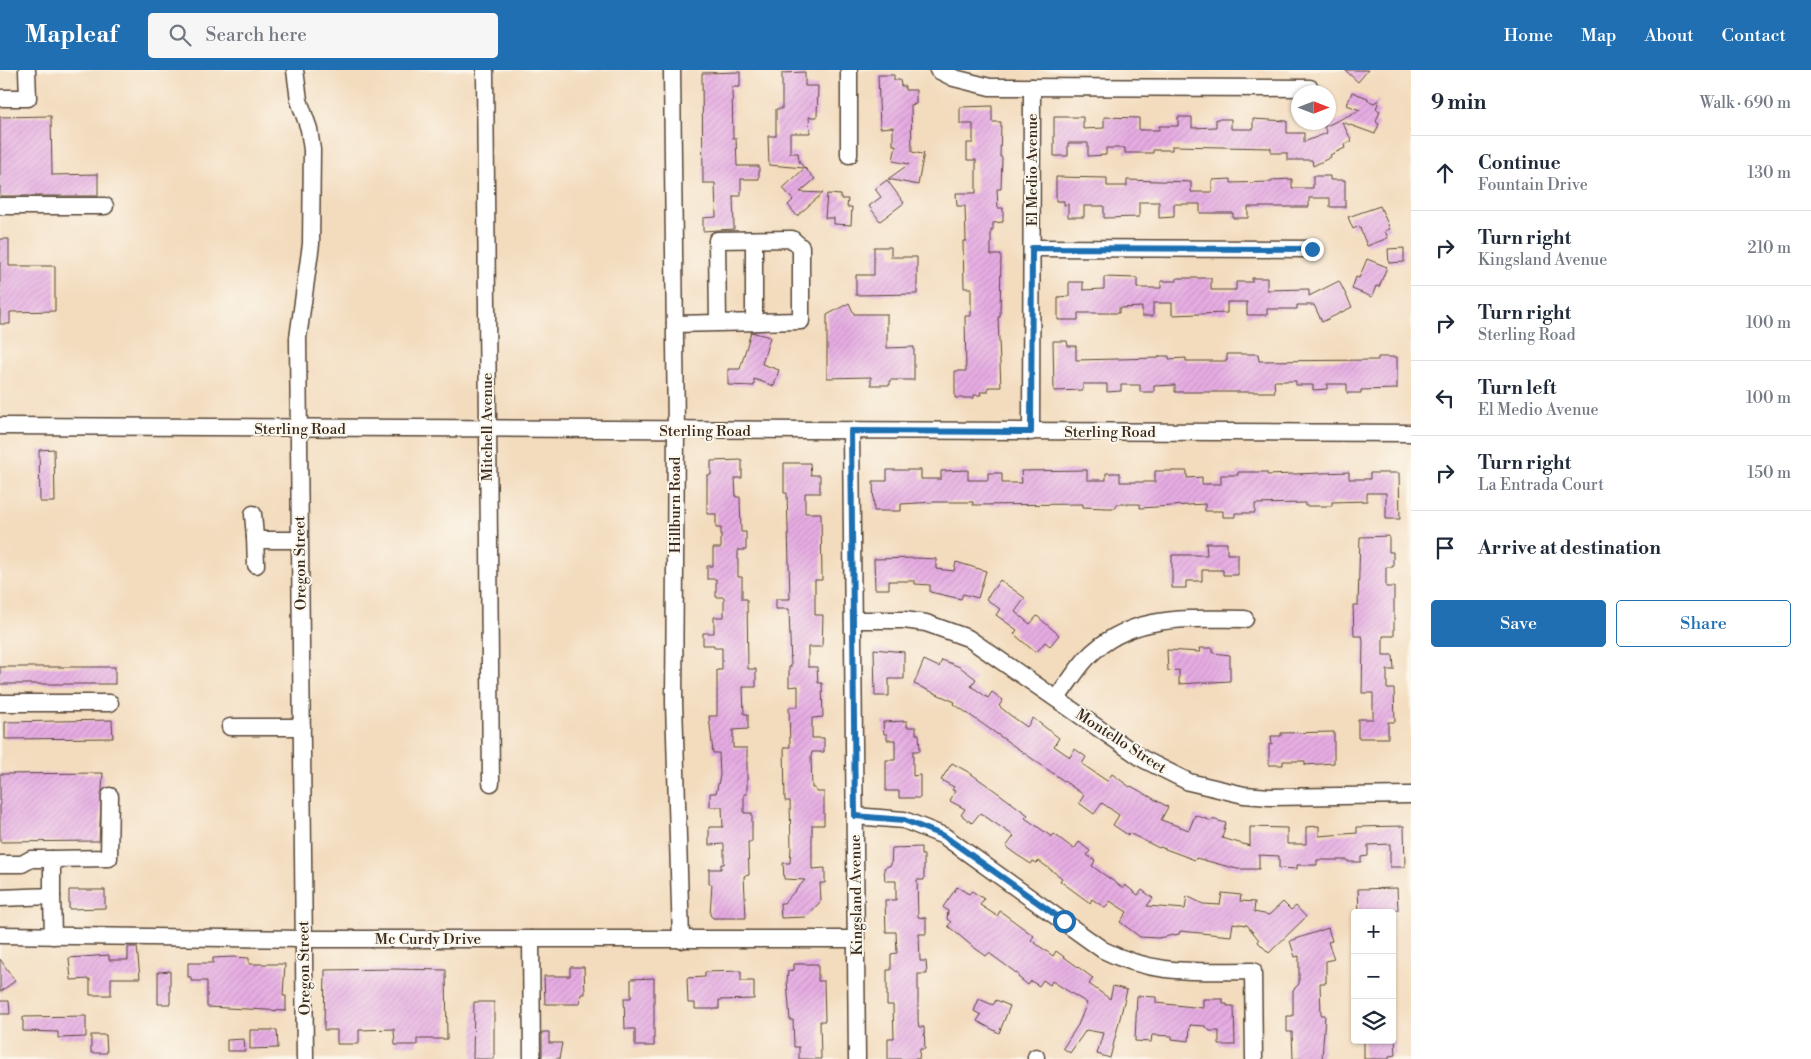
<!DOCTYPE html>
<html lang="en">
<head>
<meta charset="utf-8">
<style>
  body { margin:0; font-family:"Libre Bodoni",serif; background:#f6f6f7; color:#1f2937 }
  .controls { position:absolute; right:15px; bottom:15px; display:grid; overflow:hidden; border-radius:5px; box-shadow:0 1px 4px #0004 }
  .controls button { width:45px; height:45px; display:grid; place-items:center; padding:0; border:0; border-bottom:1px solid #e0e1e3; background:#fff; color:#1f2937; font:25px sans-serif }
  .compass { position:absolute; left:1291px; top:15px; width:45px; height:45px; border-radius:50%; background:#fff; box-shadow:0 1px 4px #0004; rotate:90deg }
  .stop { position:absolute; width:15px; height:15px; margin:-11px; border:4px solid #1f6fb2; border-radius:50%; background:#fff }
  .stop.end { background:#1f6fb2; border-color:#fff; box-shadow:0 1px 5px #0008 }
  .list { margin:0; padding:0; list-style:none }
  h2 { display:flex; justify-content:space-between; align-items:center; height:65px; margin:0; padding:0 20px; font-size:21px }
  h2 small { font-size:16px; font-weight:400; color:#747a83 }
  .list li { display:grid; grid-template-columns:32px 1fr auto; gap:15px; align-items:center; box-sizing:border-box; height:75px; padding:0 20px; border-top:1px solid #e0e1e3 }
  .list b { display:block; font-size:19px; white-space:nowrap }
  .list p { margin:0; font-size:16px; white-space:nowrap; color:#747a83 }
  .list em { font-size:16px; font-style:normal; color:#747a83 }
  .actions { display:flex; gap:10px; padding:15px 20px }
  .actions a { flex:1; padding:11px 0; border:1px solid #1f6fb2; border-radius:5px; text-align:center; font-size:18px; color:#1f6fb2 }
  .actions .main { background:#1f6fb2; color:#fff }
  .icon { flex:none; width:28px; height:28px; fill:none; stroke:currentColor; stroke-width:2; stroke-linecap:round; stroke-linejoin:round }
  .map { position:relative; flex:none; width:1411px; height:989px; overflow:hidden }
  header { display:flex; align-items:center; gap:30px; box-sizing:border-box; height:70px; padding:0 25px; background:#1f6fb2; color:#fff }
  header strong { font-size:24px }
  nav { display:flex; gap:28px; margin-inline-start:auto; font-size:18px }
  .search { width:350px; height:45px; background:#f6f6f7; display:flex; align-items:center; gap:12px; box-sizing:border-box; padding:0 18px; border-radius:5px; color:#747a83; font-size:19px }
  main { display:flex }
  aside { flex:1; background:#fff }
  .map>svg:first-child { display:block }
</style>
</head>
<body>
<header>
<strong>Mapleaf</strong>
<div class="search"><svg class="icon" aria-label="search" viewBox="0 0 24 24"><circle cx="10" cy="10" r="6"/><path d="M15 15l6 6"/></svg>Search here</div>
<nav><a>Home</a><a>Map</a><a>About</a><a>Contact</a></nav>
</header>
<main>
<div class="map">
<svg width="1411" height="989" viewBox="0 0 1411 989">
  <defs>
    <pattern id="building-hatch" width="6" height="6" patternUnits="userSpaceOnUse" patternTransform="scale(1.25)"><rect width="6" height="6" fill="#e6ace3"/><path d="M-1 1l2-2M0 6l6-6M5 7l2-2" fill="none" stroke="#c694c2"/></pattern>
  </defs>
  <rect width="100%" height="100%" fill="#fbf7ec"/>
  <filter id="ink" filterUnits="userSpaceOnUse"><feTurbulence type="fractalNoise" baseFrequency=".02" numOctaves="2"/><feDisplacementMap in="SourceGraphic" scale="10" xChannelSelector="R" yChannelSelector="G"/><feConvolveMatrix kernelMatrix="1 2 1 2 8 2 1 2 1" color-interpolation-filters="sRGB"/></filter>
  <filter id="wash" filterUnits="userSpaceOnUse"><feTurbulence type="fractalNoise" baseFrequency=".0096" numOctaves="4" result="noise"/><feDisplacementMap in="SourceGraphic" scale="20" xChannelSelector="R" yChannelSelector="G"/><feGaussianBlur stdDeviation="1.12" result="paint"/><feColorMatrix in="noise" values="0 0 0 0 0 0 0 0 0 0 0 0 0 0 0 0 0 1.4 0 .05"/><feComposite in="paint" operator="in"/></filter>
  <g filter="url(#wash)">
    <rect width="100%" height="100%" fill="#f3dbbd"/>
    <g id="blocks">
      <!-- building -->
      <g fill="url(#building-hatch)">
        <polygon points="1345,0 1368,0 1358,12"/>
        <polygon points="740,2 740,17 732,17 733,68 736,68 737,96 759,96 759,109 741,109 741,126 733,126 734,159 703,161 703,148 716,147 715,113 703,113 702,3"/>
        <polygon points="805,2 805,16 818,16 817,47 809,47 810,63 790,63 790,83 798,83 799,91 804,98 769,95 768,66 776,66 776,39 782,39 782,3"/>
        <polygon points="878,5 894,5 894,10 900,10 901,16 905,16 905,20 916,20 916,34 911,35 912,82 922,84 924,82 918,115 888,109 909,94 893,91 896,75 893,75 893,57 880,58"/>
        <polygon points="1352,22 1368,28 1367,30 1374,33 1379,30 1376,39 1380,41 1376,52 1379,54 1375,64 1342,52 1352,71 1344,75 1345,78 1330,85 1331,87 1313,96 1312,90 1287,90 1287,83 1271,83 1271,78 1172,76 1172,80 1153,80 1153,83 1125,83 1125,78 1106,78 1106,85 1088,86 1088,73 1068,73 1068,86 1054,86 1054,47 1083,47 1083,59 1104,58 1104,47 1139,48 1139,60 1159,60 1159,56 1178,56 1178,47 1192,47 1192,58 1216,57 1216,49 1231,49 1231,59 1253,59 1253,49 1287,51 1287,63 1304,63 1304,72 1327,63 1324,57 1360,40 1347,35"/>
        <polygon points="992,36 992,52 1001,52 1000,87 1002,87 1001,119 997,119 998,138 1003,138 1003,152 993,153 993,160 991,160 991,185 1001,185 1000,247 998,247 1001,317 988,317 988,322 980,322 981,325 974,325 974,328 955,328 955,301 966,301 965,246 971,246 971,218 964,218 963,171 966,171 965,136 957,136 956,123 976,123 976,90 967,90 967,73 973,73 973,54 960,54 960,37"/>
        <polygon points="51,46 52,105 98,104 98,126 0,126 0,47"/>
        <polygon points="805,98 815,109 800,122 823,123 797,146 788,135 793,130 783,118"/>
        <polygon points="1313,106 1330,106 1330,110 1345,110 1345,137 1330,137 1330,128 1309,128 1309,137 1248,137 1248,148 1233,148 1233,143 1200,143 1200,134 1174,134 1174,147 1159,148 1159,132 1139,132 1139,147 1104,148 1104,136 1084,136 1084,147 1068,147 1068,134 1064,135 1064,131 1056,131 1056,107 1107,108 1107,116 1127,116 1127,110 1191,112 1191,122 1212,122 1212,110 1231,109 1231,113 1272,112 1272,110 1292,109 1292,118 1313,118"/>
        <polygon points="887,110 904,133 880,151 869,136 881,127 875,119"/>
        <polygon points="827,124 841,125 841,129 848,129 847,137 852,137 851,155 834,154 834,148 825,148"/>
        <polygon points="1380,136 1390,159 1385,161 1388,168 1367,176 1359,156 1353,159 1348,147"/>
        <polygon points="0,169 9,169 9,196 55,196 55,241 10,242 10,254 0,254"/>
        <polygon points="874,177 891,177 891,187 917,187 917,224 856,225 856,205 874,205"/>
        <polygon points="1404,178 1404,192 1389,193 1388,179"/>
        <polygon points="1367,189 1387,197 1379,217 1376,216 1372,227 1352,219 1356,207 1359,208"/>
        <polygon points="1104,207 1137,208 1137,218 1161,218 1161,211 1177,211 1177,208 1211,208 1211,220 1236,220 1236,212 1252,212 1252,208 1267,208 1267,220 1309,219 1309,226 1339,211 1352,237 1322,252 1314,235 1297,235 1297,239 1267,239 1267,245 1247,245 1247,232 1227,232 1227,243 1172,245 1172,233 1153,233 1153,246 1142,246 1142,237 1119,238 1119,243 1078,243 1078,250 1058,250 1058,227 1069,226 1069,212 1083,212 1083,220 1104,219"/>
        <polygon points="849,233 854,244 887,244 887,278 914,277 914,310 890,310 890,315 871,315 871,307 827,308 827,245"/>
        <polygon points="751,262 770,267 762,294 779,300 774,316 754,309 754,316 728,315 728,299 740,299"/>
        <polygon points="1053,271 1067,271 1068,276 1076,276 1076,290 1159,288 1159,286 1169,286 1169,289 1186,288 1186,291 1227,291 1227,284 1258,284 1259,291 1378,290 1378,287 1397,287 1397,319 1361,320 1361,323 1347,323 1347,314 1327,314 1327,319 1313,320 1313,315 1296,315 1296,311 1274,311 1275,322 1175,322 1175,315 1154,316 1154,322 1140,322 1140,315 1121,315 1121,321 1107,322 1107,314 1083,314 1083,320 1054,321"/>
        <polygon points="54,379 55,432 40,432 39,380"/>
        <polygon points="742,390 742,408 735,408 736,427 740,427 741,462 746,462 746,480 738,480 738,507 742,507 742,529 747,529 748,599 756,599 756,617 743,617 744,644 748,644 748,659 733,660 733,678 747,678 747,724 744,724 744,743 752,743 752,772 748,772 749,805 744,806 746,848 713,848 710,845 712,814 709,814 709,799 721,799 721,794 724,794 724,774 709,775 709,757 723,757 722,737 710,737 710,723 716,723 720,706 719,683 713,683 709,646 717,646 717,600 722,600 722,578 714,578 714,575 703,575 703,563 714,563 714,547 724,547 724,527 716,527 716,509 707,509 707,496 713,496 713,478 721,478 721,458 716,458 716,444 707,444 707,405 711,405 711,391"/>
        <polygon points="784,393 810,393 811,405 820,405 820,423 805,423 805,443 821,443 822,510 815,510 815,545 823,545 822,577 808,577 808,597 817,597 818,613 822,613 823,647 812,648 812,668 824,668 824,682 812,682 811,687 812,718 815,718 816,722 824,722 824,755 812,755 812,799 825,798 825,813 820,813 821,831 806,847 781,848 780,833 784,833 805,810 784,809 783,793 790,793 791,778 790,731 785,731 784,677 790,677 789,637 798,637 798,616 789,617 789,597 791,597 789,539 776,539 776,529 790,529 787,423 784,423"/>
        <polygon points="887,400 921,400 921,409 941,409 941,401 968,400 968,410 988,410 988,403 1002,403 1002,413 1022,413 1021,401 1087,400 1087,410 1106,410 1106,403 1120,403 1120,412 1155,412 1155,401 1187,401 1187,408 1202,407 1202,414 1221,414 1221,405 1238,405 1238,402 1267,402 1267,405 1349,402 1349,409 1370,409 1370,403 1399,403 1400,449 1386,449 1386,423 1367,423 1367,431 1332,432 1332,436 1305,436 1305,433 1255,434 1255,443 1235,443 1235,447 1223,447 1223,441 1205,441 1205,434 1140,438 1140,434 1116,434 1116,438 1106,438 1083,437 1083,434 973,435 973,432 935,432 901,434 901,441 874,441 873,411 887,411"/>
        <polygon points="1389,466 1389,482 1393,482 1393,497 1386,497 1386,517 1394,517 1394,566 1383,566 1383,585 1393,585 1394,600 1387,600 1387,619 1394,619 1395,652 1388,652 1388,668 1358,668 1358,649 1373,649 1373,623 1362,623 1363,570 1362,566 1354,566 1353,535 1358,535 1360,467"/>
        <polygon points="1206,473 1227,473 1227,484 1238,484 1238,505 1223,505 1223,500 1202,500 1202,511 1186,511 1186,518 1172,518 1172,485 1207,485"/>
        <polygon points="917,488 936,489 936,499 954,501 956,492 986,501 978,528 963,524 961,529 930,522 930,515 915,514 915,511 889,511 889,519 875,519 874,489"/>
        <polygon points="1000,510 1025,528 1015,542 1030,554 1037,546 1059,565 1050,576 1045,572 1036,583 1014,564 1017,560 996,545 1000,539 986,529"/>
        <polygon points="1199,578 1213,578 1213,583 1230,585 1230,611 1179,614 1179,600 1168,601 1167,580 1200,582"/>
        <polygon points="874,579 904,582 904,609 889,609 889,626 875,626"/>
        <polygon points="924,590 939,597 942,590 960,597 976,609 971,616 988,628 992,622 1003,630 999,636 1010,645 1027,657 1033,648 1059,668 1054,676 1070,687 1075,679 1086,687 1082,694 1107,711 1112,704 1130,717 1131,716 1168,737 1161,750 1189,760 1195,745 1212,751 1212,749 1226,753 1222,768 1250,776 1250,757 1287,758 1287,774 1306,774 1306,757 1319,756 1319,766 1357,763 1357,757 1404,756 1405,797 1390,797 1390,774 1368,775 1368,786 1361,787 1361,792 1348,792 1348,790 1317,790 1317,795 1297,795 1297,799 1279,798 1279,786 1259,785 1259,799 1237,799 1196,788 1195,790 1160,777 1159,778 1129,763 1128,765 1113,755 1119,745 1102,733 1094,744 1079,733 1084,725 954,634 955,632 914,614"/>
        <rect x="0" y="597" width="115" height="17"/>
        <polygon points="112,650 113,668 5,669 5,652"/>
        <polygon points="907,651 907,657 916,657 916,664 919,664 920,681 913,681 913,706 920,705 920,728 899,728 899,721 886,721 886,690 895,690 895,670 887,670 887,664 884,664 883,652"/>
        <polygon points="1334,662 1334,693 1305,695 1305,691 1283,691 1283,695 1269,695 1269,674 1272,674 1271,666 1281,666 1281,663"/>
        <polygon points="952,693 970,703 1001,725 1028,745 1025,748 1052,767 1054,764 1074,779 1079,772 1090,781 1087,785 1095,791 1092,796 1123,818 1125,815 1138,825 1142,820 1153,828 1147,836 1185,839 1187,826 1203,834 1220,835 1222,823 1241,825 1240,831 1255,832 1254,842 1269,845 1283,832 1291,840 1296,836 1306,847 1269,883 1258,872 1259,870 1247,855 1233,853 1231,866 1180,861 1179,864 1158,868 1140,867 1120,852 1127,842 1110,831 1105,838 1092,829 1090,833 1060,811 1062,808 1039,791 1037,793 1033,791 1031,794 1017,785 1006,777 1014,766 980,743 972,753 961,745 965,739 950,731 955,721 952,720 954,717 941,710"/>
        <polygon points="103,703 99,771 0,772 0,704"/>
        <polygon points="921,777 921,785 924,785 924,810 917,810 918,847 926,848 926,864 919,864 920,891 926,891 927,904 918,904 918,951 919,957 924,957 925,979 920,979 919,989 888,989 888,968 894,968 893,935 887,935 887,900 891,900 891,884 897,883 896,862 886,862 885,830 896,830 896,811 885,811 884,798 891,795 892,778"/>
        <polygon points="957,817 969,824 972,821 984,829 980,835 997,846 1000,841 1034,866 1031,870 1053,886 1056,881 1093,908 1089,914 1110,929 1113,916 1127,920 1110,988 1097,984 1103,963 1086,960 1070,983 1063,978 1078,955 1087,933 1052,911 1050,915 1043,910 1039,916 1031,911 1028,915 1018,907 1019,905 989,883 986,886 972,876 948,856 951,852 947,849 948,841 943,837"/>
        <polygon points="1397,818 1398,840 1390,840 1390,843 1359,843 1358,819"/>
        <polygon points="69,820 105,820 105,838 69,839"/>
        <polygon points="1328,858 1332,871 1328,872 1334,889 1326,891 1326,913 1320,913 1321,945 1325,945 1322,989 1293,989 1292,962 1287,962 1287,946 1293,946 1293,920 1299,914 1299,886 1295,887 1290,871"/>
        <polygon points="128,877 137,877 140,908 111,908 111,925 90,925 90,909 71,910 69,888 109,885 109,890 128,890"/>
        <polygon points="233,887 249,888 249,894 285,894 283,926 286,926 286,941 207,937 207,911 191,911 191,907 188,907 188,893 213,893 213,888"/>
        <polygon points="0,889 15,911 0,922"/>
        <polygon points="794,894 818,894 818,911 824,911 825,951 820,951 821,989 799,989 799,977 794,977 793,950 790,950 787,911 788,901 794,900"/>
        <polygon points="570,897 584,897 585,924 581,924 580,934 545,934 544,906 570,906"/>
        <polygon points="393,899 446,900 447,969 417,969 417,975 395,975 394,959 359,960 359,974 337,974 337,960 324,960 325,900"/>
        <polygon points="170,901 170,934 158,934 158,902"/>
        <polygon points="741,901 741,911 754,911 754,929 719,930 719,939 695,939 695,933 688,933 687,908 705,907 705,902"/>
        <polygon points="654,908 654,976 635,976 635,959 625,959 624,928 631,928 631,909"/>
        <polygon points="1137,926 1156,927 1156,933 1203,938 1203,929 1223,929 1223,934 1227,934 1227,936 1234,936 1235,975 1219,975 1219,961 1210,961 1205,956 1190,955 1189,971 1172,969 1172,966 1152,965 1151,972 1135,971"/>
        <polygon points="979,929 993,935 996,930 1010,936 999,963 977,951 981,945 974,941"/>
        <polygon points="0,931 9,931 10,944 0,944"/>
        <polygon points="474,932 494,932 494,989 473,989"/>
        <polygon points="86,946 86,967 58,968 58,962 23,961 23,947"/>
        <polygon points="250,960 277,960 278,978 250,979"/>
        <polygon points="542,962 549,962 549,973 562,973 559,989 542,989"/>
        <polygon points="91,965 106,965 107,983 91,983"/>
        <polygon points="244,969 245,981 227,981 227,970"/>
        <polygon points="1364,970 1395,970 1396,985 1389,986 1389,989 1364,989"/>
      </g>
    </g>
  </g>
  <g filter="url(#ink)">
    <use href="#blocks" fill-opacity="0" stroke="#574536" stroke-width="1"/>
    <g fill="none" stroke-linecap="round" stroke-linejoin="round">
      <!-- minor casing -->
      <g stroke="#574536" stroke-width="19">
        <g id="minor">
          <polyline points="295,0 299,30 309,59 312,80 311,174 298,268 305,989"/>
          <polyline points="485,0 491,713"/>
          <polyline points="672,0 676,361 674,632 681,870"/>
          <polyline points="938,0 954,8 990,17 1310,18"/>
          <polyline points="0,28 28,28 27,0"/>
          <polyline points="849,85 849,0"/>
          <polyline points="0,136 105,136"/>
          <polyline points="754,170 754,252"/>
          <polyline points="1032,178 1312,179"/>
          <polyline points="675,254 801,251 801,177 792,169 717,170 718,253"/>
          <polyline points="0,356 1411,363"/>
          <polyline points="851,361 857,989"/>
          <polyline points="1031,362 1032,17"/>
          <polyline points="253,444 255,467 262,470 299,470"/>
          <polyline points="255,467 256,495"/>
          <polyline points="853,550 904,550 926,553 968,568 1143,689 1189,712 1244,725 1270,727 1411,725"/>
          <path d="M1057 628C1067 615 1076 600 1087 588 1129 543 1189 549 1245 549"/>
          <polyline points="0,633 110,633"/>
          <polyline points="230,657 302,657"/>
          <path d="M855 746 904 750 944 766 1103 880C1155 906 1197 901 1253 901L1254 989"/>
          <polyline points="0,794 22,794 31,789 52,789"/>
          <polyline points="52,826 53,866"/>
          <polyline points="0,828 52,826 52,789 109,788 110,726"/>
          <polyline points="0,865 304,869 856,869"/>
          <polyline points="531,869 532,989"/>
          <polyline points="1036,987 1036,989"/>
        </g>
      </g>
      <!-- minor -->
      <use href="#minor" stroke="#fff" stroke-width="16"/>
    </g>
  </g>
  <g fill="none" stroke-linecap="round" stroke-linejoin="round" filter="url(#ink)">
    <!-- route -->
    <polyline stroke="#1f6fb2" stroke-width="6" points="1064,851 944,766 904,750 855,746 851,361 1031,362 1032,178 1312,179"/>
  </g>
  <g text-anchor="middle" stroke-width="4" stroke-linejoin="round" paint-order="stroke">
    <!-- street labels -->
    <g font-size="15" fill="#3b2a1e" stroke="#fbf7ec">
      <text transform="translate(1032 100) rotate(-90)" y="5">El Medio Avenue</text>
      <text transform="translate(487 357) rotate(-90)" y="5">Mitchell Avenue</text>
      <text x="300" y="364">Sterling Road</text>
      <text x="705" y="366">Sterling Road</text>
      <text x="1110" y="367">Sterling Road</text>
      <text transform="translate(675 435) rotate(-90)" y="5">Hillburn Road</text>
      <text transform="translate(300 493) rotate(-91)" y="5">Oregon Street</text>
      <text transform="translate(1121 671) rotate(33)" y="5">Montello Street</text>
      <text transform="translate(856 825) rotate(-91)" y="5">Kingsland Avenue</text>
      <text x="428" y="874">Mc Curdy Drive</text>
      <text transform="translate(304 898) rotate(-91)" y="5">Oregon Street</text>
    </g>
  </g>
</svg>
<div class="controls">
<button>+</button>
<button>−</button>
<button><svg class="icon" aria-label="layers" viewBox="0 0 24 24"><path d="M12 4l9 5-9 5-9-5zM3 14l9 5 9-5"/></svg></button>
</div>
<svg class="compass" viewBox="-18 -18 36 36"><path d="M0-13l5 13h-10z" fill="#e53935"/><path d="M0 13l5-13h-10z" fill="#747a83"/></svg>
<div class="stop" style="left:1064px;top:851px"></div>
<div class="stop end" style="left:1312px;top:179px"></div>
</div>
<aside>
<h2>9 min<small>Walk · 690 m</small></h2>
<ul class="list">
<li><svg class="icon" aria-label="ahead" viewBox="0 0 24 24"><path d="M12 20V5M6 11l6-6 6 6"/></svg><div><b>Continue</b><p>Fountain Drive</p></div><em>130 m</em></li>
<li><svg class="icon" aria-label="right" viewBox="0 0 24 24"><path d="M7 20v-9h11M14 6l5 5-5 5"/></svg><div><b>Turn right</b><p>Kingsland Avenue</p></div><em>210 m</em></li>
<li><svg class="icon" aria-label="right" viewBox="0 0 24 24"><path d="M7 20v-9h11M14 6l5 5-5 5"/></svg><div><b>Turn right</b><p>Sterling Road</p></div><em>100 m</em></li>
<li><svg class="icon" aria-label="left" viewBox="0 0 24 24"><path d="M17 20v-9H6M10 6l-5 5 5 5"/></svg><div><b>Turn left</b><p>El Medio Avenue</p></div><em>100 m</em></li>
<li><svg class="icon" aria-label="right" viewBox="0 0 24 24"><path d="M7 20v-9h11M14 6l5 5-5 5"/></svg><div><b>Turn right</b><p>La Entrada Court</p></div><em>150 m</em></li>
<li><svg class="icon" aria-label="arrive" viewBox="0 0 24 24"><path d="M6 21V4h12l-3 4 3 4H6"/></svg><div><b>Arrive at destination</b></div></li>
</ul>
<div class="actions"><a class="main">Save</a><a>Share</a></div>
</aside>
</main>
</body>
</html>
